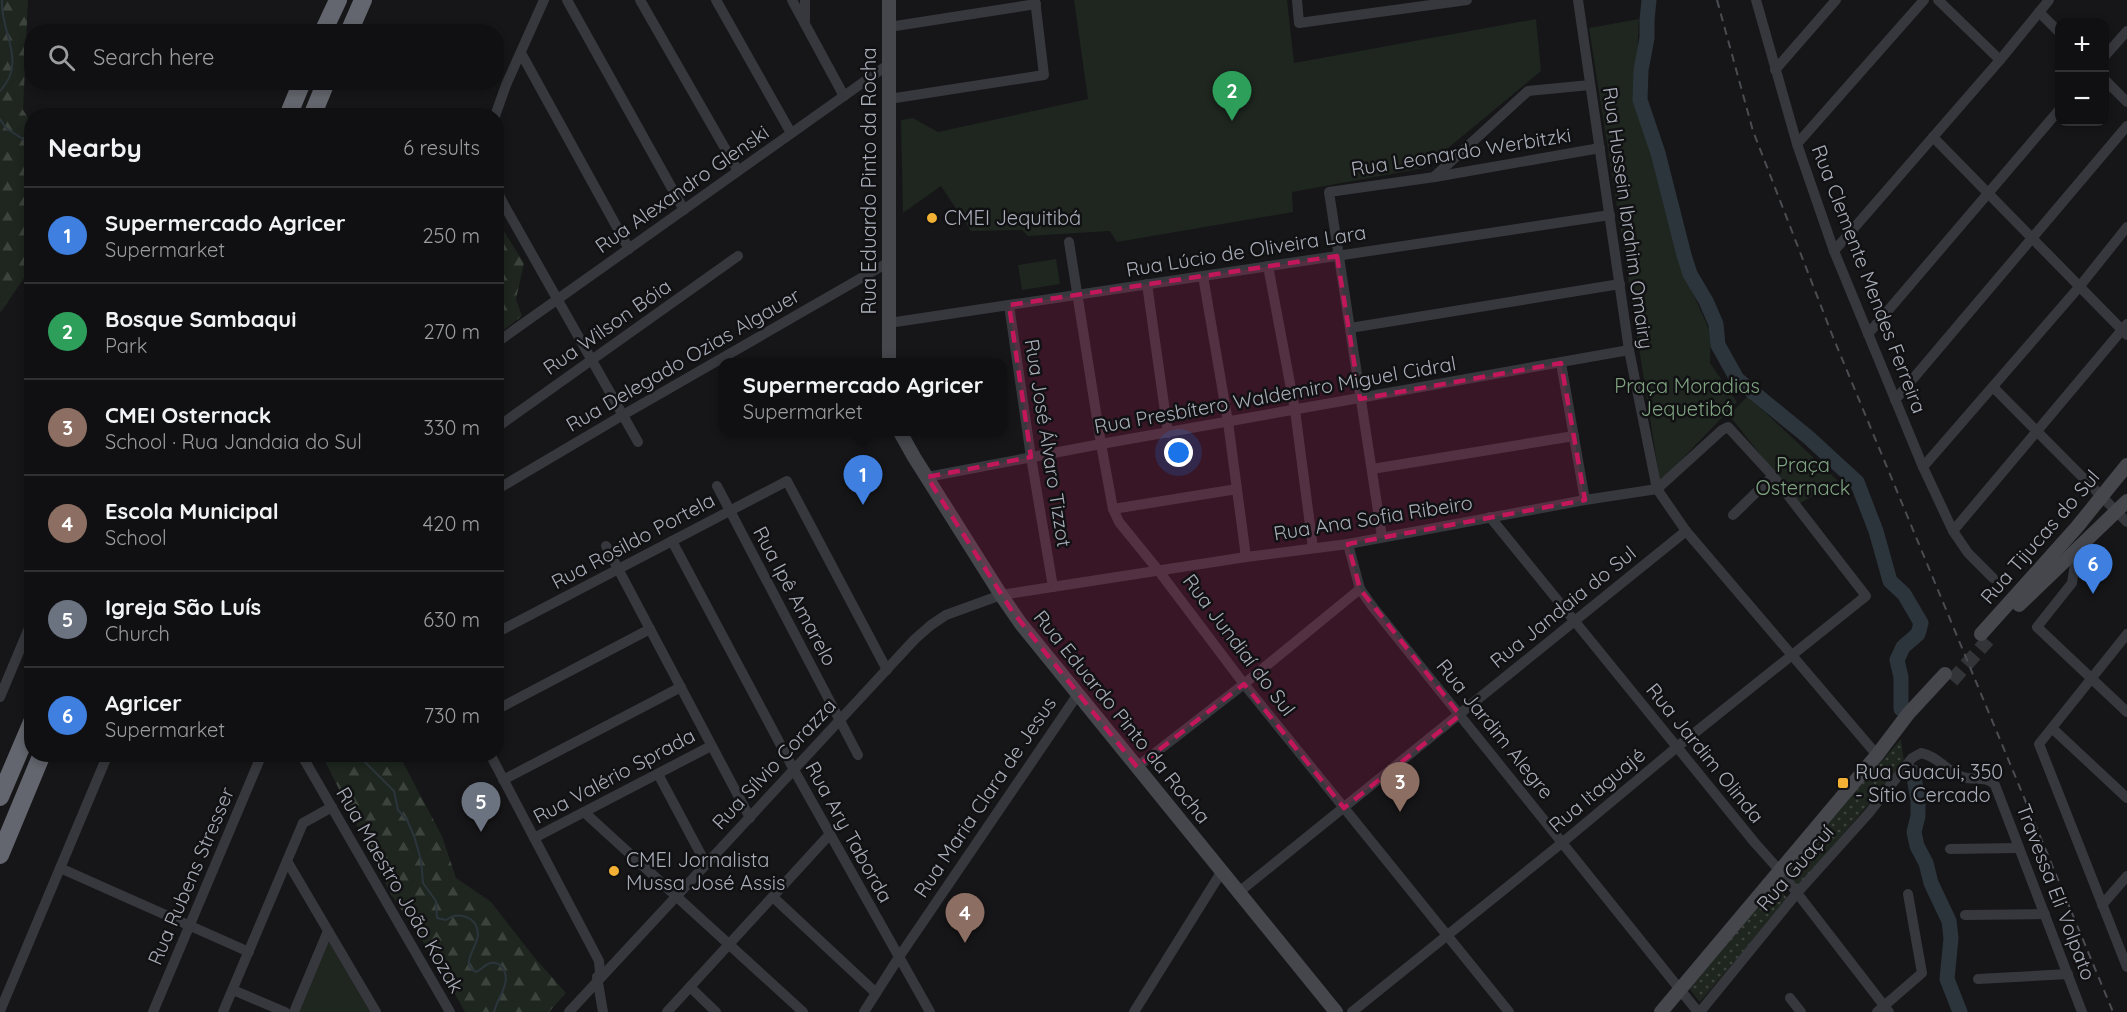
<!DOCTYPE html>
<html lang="en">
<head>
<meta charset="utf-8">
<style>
  body { margin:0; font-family:Quicksand,sans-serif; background:#19191b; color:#f1f3f6 }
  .controls { position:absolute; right:18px; top:18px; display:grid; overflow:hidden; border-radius:12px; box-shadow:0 3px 9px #0003 }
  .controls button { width:54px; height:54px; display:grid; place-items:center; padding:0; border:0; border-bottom:2px solid #303032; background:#101012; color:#f1f3f6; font:30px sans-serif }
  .you { position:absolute; left:1179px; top:453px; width:21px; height:21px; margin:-15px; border:4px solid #fff; border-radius:50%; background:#1a73e8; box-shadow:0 0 0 9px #1a73e833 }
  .badge { display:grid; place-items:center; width:39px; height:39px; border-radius:50%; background:#2563eb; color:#fff; font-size:20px; font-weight:700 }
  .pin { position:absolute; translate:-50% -50px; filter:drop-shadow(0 2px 3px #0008) }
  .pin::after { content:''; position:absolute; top:32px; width:21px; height:18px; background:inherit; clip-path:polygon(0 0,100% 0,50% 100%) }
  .popup { position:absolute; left:719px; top:358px; width:288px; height:78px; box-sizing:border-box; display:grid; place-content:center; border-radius:12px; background:#101012; filter:drop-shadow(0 2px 4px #0005); font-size:20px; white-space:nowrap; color:#9c9d9f }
  .popup b { font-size:22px; color:#f1f3f6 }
  .popup::after { content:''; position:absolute; left:50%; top:100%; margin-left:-12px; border:12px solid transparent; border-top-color:#101012 }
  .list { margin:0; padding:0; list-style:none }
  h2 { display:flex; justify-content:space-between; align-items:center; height:78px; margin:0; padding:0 24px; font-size:26px }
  h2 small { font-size:20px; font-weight:400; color:#9c9d9f }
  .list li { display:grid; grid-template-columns:39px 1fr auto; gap:18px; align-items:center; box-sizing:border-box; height:96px; padding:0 24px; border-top:2px solid #303032 }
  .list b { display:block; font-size:22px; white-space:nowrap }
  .list p { margin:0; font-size:20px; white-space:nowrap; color:#9c9d9f }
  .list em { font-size:20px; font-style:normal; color:#9c9d9f }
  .icon { flex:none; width:33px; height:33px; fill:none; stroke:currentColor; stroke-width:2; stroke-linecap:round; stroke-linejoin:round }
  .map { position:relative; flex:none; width:2127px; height:1012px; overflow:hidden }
  .search { position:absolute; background:#101012; box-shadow:0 3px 9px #0003; left:24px; top:24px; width:480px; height:66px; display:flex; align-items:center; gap:15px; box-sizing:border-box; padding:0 21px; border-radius:24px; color:#9c9d9f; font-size:22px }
  .panel { position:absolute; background:#101012; box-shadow:0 3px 9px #0003; left:24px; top:108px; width:480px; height:654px; border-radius:24px }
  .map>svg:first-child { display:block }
</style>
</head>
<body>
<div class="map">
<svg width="2127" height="1012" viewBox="0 0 2127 1012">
  <defs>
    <pattern id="forest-firs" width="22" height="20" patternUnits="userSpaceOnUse" patternTransform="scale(1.5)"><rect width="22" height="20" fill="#1e261f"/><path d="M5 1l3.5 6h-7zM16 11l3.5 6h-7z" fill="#3c433d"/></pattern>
    <pattern id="garden-dots" width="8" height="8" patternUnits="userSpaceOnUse" patternTransform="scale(1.5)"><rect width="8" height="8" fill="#1e261f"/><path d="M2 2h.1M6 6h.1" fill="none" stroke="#3c433d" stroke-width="1.8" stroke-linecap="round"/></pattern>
  </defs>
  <rect width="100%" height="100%" fill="#161618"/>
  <!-- forest -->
  <g fill="url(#forest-firs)">
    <polygon points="0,0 28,0 23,110 31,122 31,268 0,313"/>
    <polygon points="496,219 524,263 516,299 522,316 497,335"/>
    <polygon points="322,755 399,755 442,836 456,878 491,902 534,957 566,993 549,1012 465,1012 437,962 392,896"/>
  </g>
  <!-- park -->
  <g fill="#1e261f">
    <polygon points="1074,0 1287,0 1294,63 1536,19 1541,71 1424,168 1292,192 1293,212 1117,242 1110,231 1028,236 1022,230 971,231 941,186 903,213 901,120 913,118 938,132 1088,99"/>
    <polygon points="1639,19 1635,101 1654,159 1684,273 1711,334 1710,363 1737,402 1660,482 1589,28"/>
    <polygon points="1056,259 1060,284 1022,290 1018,265"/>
    <polygon points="1748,396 1838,481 1799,504 1729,415"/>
    <polygon points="329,942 370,1012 299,1012"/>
  </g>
  <!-- garden -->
  <g fill="url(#garden-dots)">
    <polygon points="1901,739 1904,763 1798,887 1786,871"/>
    <polygon points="1775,884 1788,899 1700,1002 1688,987"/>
  </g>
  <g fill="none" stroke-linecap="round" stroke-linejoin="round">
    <!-- stream -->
    <g stroke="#2c353c" stroke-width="2">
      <path d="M0 91C28 61 0 33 2 0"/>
      <polyline points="0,119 6,128 32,145"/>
      <path d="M357 754 394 791 398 810 407 820 414 836 421 860 423 883 436 901 437 918 446 920C458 911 477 916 478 934 478 947 459 964 476 972 481 970 483 966 488 964 492 962 498 962 501 966 514 980 497 998 494 1012"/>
    </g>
    <!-- river -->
    <g stroke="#2c353c" stroke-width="15">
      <polyline points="1649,0 1647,20 1647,38 1641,70 1640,100 1658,153 1684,255 1690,274 1706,301 1716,324 1718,345 1737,379 1808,437 1857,482 1876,531 1890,581 1904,594 1921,623 1918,634 1903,647 1897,660 1901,677 1901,709"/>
      <polyline points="1913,772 1918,800 1918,816 1914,832 1917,846 1926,863 1931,883 1949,921 1951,938 1947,979 1960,1012"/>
    </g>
    <!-- secondary-tunnel -->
    <polyline stroke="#333438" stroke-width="14" stroke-dasharray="14 7" stroke-linecap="butt" points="1952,681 1988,640"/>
    <!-- street -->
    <g stroke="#37383d" stroke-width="10">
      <polyline points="567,0 684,210"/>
      <polyline points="640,0 738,171"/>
      <polyline points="716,0 791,133"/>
      <polyline points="792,0 844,96"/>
      <polyline points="805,0 805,21"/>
      <polyline points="1297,0 1299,23 1467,0"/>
      <polyline points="1578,0 1629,350 1657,489 1686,531 1877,755"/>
      <polyline points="1756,0 1797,144 1834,251 1923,467 1953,531 1968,553 1993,578"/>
      <polyline points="1938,0 2000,60"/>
      <polyline points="2039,12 2060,33"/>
      <polyline points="889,27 1036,4"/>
      <polyline points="521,53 629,249"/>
      <polyline points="2104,57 2127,31"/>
      <polyline points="1775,70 1836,0"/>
      <polyline points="2104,79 2127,102"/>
      <polyline points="889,99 1044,75 1035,0"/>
      <polyline points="495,116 506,85 544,0"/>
      <polyline points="1933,137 2127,335"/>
      <polyline points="1797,144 1924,0"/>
      <polyline points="1435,176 1528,91 1590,85"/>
      <polyline points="496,189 503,203 638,442"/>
      <polyline points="1069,242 1101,444 1113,509 1119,522 1158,570 1244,684 1509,1012"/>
      <polyline points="1834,251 2000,60 2049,0"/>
      <polyline points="1268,266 1295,410 1313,548"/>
      <polyline points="1203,276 1228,422 1246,557"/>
      <polyline points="1147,284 1168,433"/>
      <polyline points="1009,305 1031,457 1053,587"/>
      <polyline points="889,323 1610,215"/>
      <polyline points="1350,328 1620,284"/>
      <polyline points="1868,334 2060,109"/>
      <polyline points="496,343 889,64"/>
      <polyline points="1561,363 1585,500"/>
      <polyline points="1993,387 2127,522"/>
      <polyline points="1895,400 2127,126"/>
      <polyline points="496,428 738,256"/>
      <polyline points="1923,467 2080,286 2127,227"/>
      <polyline points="1372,469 1574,436"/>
      <polyline points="927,477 1101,444 1629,350"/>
      <polyline points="717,486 858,755"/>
      <polyline points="496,490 623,415 889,262"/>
      <polyline points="1113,509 1237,489"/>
      <polyline points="1733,515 1773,476"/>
      <polyline points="1490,517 1755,843 1780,871 1889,1012"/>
      <polyline points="1953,531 2127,324"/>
      <polyline points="1382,537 1329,192 1435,177 1600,148"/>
      <polyline points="672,541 794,770 930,1012"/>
      <polyline points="1348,544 1360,589 1372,606 1698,1012"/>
      <polyline points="606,546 750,818"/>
      <polyline points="2077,551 2072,583 2037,627 2127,712"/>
      <polyline points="496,633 787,481 887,670"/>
      <polyline points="2127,634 2039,744 2127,967"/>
      <polyline points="0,697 32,621"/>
      <polyline points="496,710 650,629"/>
      <polyline points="2053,729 2127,798"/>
      <polyline points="301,754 450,1012"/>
      <polyline points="490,754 599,961 600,973 598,981"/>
      <polyline points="1137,767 1244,684 1360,589"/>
      <polyline points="658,774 706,864"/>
      <polyline points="503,780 681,687"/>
      <polyline points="584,812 803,1012"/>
      <polyline points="534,838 711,746"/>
      <polyline points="1950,849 2019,848"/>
      <polyline points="287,861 376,1012"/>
      <polyline points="60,868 249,952"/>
      <polyline points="1239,892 1686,531"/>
      <polyline points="773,897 876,993"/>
      <polyline points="2102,905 2127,876"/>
      <polyline points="1965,915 2045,914"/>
      <polyline points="597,977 603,1012"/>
      <polyline points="1978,979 2068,974"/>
      <polyline points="690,987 716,1012"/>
      <polyline points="233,990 285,1012"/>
      <polyline points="1790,998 1801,1012"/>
      <polyline points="0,1011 108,754"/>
      <polyline points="153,1012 262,754"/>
      <polyline points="223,1012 303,823 332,807"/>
      <polyline points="294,1012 328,931"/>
      <polyline points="569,1012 915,639 931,625 946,615 1001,595 1246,557 1348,544 1585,500 1657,489 1722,430 1728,427 1773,476 1866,596 1677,747 1563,842 1352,1012"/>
      <polyline points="667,1012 830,834"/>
      <polyline points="864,1012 899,957 1078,694"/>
      <polyline points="1134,1012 1222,871"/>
      <path d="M1700 1012 1797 893 1869 813 1912 758 1921 753C1938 756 1947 772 1963 777 1974 781 1987 775 1995 785L2082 1012"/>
      <polyline points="1877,1012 1922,973 1908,894"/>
    </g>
    <!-- secondary -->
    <g stroke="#45474d" stroke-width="14">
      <polyline points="889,362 889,0"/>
      <polyline points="900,432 914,457 1001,595 1021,624 1336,1012"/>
      <polyline points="2019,605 2127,501"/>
      <polyline points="1981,634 2077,527 2127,465"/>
      <polyline points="1661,1012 1877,755 1908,714 1945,674"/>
    </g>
    <!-- highway -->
    <g stroke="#63666e" stroke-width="18">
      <polyline points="323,32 338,0"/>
      <polyline points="349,32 363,0"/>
      <polyline points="288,116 302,82"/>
      <polyline points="312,116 326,82"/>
      <polyline points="0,797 32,722"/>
      <polyline points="0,855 42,754"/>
    </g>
    <!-- rail -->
    <polyline stroke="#4a4c52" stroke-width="2" stroke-dasharray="8 6" stroke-linecap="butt" points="1717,0 1753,131 1833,337 2113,1012"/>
  </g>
  <!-- marked area -->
  <path fill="#c2185b" fill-opacity="0.2" stroke="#c2185b" stroke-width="4.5" stroke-dasharray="12 8" stroke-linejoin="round" d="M1337 256 1360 399 1561 363 1585 500 1348 544 1360 589 1460 715 1344 808 1244 684 1137 767 1012 611 927 477 1031 457 1009 305Z"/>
  <!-- markers -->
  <g fill="#f2b134" stroke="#111113" stroke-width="2">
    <circle cx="932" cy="218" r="6"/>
    <rect x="1837" y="777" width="12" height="12" rx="3"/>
    <circle cx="614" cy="871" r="6"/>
  </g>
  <g text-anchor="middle" stroke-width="5" stroke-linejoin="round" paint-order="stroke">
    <!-- street labels -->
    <g font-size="20" fill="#a8adb8" stroke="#111113">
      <text transform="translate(1461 152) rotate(-9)" y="7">Rua Leonardo Werbitzki</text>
      <text transform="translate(869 181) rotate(-90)" y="7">Rua Eduardo Pinto da Rocha</text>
      <text transform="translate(682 189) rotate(-35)" y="7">Rua Alexandro Glenski</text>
      <text transform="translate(1628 218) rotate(82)" y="7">Rua Hussein Ibrahim Omairy</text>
      <text transform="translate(1246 251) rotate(-9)" y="7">Rua Lúcio de Oliveira Lara</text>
      <text transform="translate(1869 279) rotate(69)" y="7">Rua Clemente Mendes Ferreira</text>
      <text transform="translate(607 327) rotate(-35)" y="7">Rua Wilson Bóia</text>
      <text transform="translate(683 360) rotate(-30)" y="7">Rua Delegado Ozias Algauer</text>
      <text transform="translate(1275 395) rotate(-10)" y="7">Rua Presbítero Waldemiro Miguel Cidral</text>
      <text transform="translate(1048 443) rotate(81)" y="7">Rua José Álvaro Tizzot</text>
      <text transform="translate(1373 518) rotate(-9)" y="7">Rua Ana Sofia Ribeiro</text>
      <text transform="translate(2040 537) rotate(-49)" y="7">Rua Tijucas do Sul</text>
      <text transform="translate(633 541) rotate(-28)" y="7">Rua Rosildo Portela</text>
      <text transform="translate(795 596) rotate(62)" y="7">Rua Ipê Amarelo</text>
      <text transform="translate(1563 607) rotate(-39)" y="7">Rua Jandaia do Sul</text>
      <text transform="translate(1239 645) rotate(53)" y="7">Rua Jundiaí do Sul</text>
      <text transform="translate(1122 717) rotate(51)" y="7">Rua Eduardo Pinto da Rocha</text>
      <text transform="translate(1495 729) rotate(51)" y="7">Rua Jardim Alegre</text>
      <text transform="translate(1705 753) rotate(51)" y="7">Rua Jardim Olinda</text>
      <text transform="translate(774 764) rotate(-47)" y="7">Rua Sílvio Corazza</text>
      <text transform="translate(614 776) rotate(-28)" y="7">Rua Valério Sprada</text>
      <text transform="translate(1597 790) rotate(-40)" y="7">Rua Itaguajé</text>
      <text transform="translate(985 797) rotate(-56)" y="7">Rua Maria Clara de Jesus</text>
      <text transform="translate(849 832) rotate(61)" y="7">Rua Ary Taborda</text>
      <text transform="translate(1795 868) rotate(-49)" y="7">Rua Guaçuí</text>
      <text transform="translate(191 876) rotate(-67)" y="7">Rua Rubens Stresser</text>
      <text transform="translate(400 890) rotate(60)" y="7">Rua Maestro João Kozak</text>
      <text transform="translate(2056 892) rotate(69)" y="7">Travessa Eli Volpato</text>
    </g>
    <!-- poi labels -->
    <g font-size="20" fill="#a8adb8" stroke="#111113" text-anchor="start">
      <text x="944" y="225">CMEI Jequitibá</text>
      <text x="1855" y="779">Rua Guacui, 350<tspan x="1855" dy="23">- Sítio Cercado</tspan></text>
      <text x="626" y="867">CMEI Jornalista<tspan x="626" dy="23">Mussa José Assis</tspan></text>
    </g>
    <!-- park labels -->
    <g font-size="20" fill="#7fa381" stroke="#111113">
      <text x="1687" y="393">Praça Moradias<tspan x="1687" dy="23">Jequetibá</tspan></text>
      <text x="1803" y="472">Praça<tspan x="1803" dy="23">Osternack</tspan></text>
    </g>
  </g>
</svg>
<div class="controls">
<button>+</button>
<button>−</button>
</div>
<div class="you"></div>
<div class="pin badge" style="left:863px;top:505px;background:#3f7fe0">1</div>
<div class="popup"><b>Supermercado Agricer</b>Supermarket</div>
<div class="pin badge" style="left:1232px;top:121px;background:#2e9e5b">2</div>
<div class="pin badge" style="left:1400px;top:812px;background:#8d6e63">3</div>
<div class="pin badge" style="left:965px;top:943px;background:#8d6e63">4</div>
<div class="pin badge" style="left:481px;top:832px;background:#6b7280">5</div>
<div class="pin badge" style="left:2093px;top:594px;background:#3f7fe0">6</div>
<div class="search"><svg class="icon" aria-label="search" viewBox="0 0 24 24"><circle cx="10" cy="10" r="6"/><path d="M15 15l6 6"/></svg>Search here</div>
<section class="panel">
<h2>Nearby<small>6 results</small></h2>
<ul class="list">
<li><span class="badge" style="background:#3f7fe0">1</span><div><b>Supermercado Agricer</b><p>Supermarket</p></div><em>250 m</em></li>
<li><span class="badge" style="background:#2e9e5b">2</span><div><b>Bosque Sambaqui</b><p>Park</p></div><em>270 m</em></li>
<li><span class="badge" style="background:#8d6e63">3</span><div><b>CMEI Osternack</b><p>School · Rua Jandaia do Sul</p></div><em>330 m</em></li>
<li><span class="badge" style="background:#8d6e63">4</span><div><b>Escola Municipal</b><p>School</p></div><em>420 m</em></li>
<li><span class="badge" style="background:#6b7280">5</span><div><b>Igreja São Luís</b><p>Church</p></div><em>630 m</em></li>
<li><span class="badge" style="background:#3f7fe0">6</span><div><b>Agricer</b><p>Supermarket</p></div><em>730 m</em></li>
</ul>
</section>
</div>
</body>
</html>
